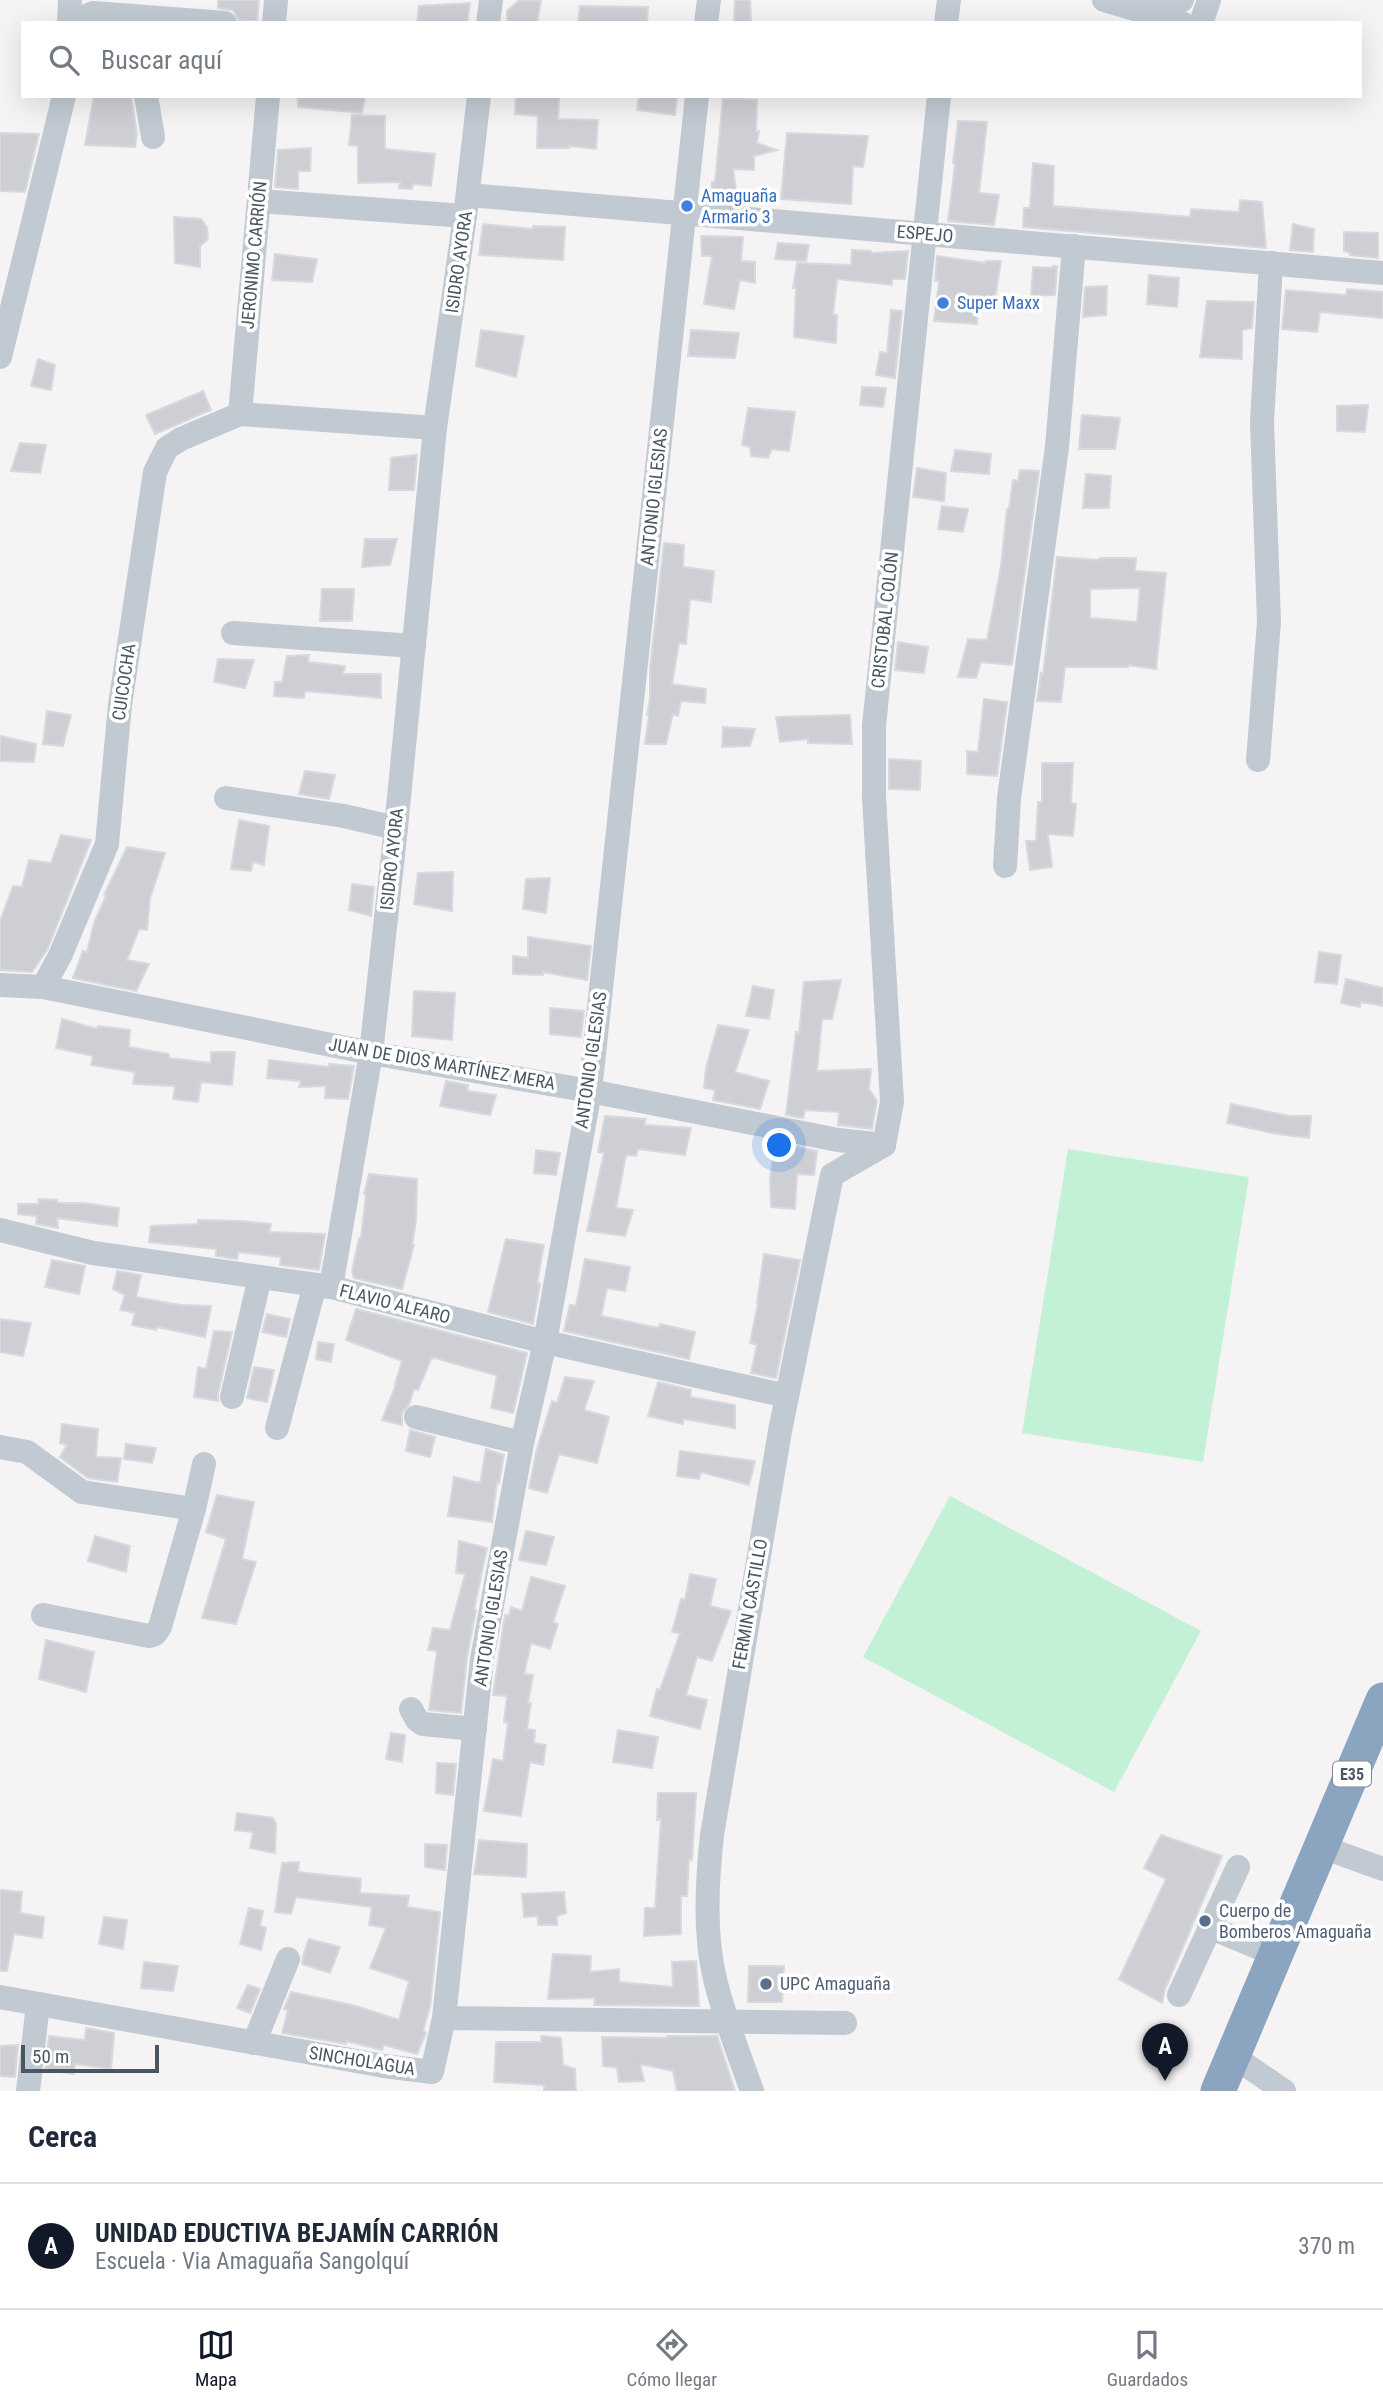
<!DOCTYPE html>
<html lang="es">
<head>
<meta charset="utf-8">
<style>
  body { margin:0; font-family:"Roboto Condensed",sans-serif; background:#f6f6f7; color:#1f2937 }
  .scale { position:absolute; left:21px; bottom:18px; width:138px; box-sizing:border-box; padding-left:7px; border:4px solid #4a5661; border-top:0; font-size:19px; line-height:24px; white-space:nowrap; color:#4a5661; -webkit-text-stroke:5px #fff; paint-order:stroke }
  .you { position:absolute; left:780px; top:1146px; width:24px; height:24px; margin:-18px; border:5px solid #fff; border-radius:50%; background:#1a73e8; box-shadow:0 0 0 10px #1a73e833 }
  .badge { display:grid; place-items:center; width:46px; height:46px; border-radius:50%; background:#111827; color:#fff; font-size:23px; font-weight:700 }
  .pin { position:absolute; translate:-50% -58px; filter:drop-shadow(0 2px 4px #0008) }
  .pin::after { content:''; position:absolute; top:37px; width:24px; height:21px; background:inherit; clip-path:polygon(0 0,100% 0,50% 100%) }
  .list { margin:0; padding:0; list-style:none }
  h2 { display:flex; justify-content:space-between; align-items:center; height:91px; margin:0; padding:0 28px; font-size:30px }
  h2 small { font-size:23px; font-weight:400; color:#747a83 }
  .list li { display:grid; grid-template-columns:46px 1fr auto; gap:21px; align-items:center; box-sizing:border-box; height:126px; padding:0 28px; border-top:2px solid #e0e1e3 }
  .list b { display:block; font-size:26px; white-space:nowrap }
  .list p { margin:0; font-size:23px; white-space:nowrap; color:#747a83 }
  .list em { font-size:23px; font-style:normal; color:#747a83 }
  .icon { flex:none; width:38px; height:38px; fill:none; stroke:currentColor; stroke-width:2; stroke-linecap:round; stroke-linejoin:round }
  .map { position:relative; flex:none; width:1383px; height:2091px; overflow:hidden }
  .search { position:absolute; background:#fff; box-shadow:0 7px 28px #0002; left:21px; right:21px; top:21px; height:77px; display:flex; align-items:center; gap:18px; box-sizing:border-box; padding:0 24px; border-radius:0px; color:#747a83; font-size:26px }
  .sheet { height:217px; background:#fff }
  nav { display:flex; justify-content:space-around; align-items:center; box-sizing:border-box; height:98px; border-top:2px solid #e0e1e3; background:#fff; font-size:19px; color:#747a83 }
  nav a { display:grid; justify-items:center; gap:4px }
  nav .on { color:#111827 }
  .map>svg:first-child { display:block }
</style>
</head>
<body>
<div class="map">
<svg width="1383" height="2091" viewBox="0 0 1383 2091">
  <rect width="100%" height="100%" fill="#f5f3f3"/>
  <!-- green -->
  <g fill="#c3f1d5">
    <polygon points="1068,1149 1249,1177 1203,1462 1022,1433"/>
    <polygon points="950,1496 1201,1631 1114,1792 863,1657"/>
  </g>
  <!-- building -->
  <g fill="#cdcfd5" stroke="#d7d9de" stroke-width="2" fill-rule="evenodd">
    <polygon points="218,0 259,0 257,21 239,20 233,10 218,8"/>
    <polygon points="519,0 541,1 537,23 507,23 507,11"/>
    <polygon points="735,0 750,0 751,23 734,23"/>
    <polygon points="470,3 467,23 417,23 419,6"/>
    <polygon points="580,6 648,7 647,23 578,23"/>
    <polygon points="94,96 131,96 137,134 135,147 85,145"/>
    <polygon points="298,96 365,96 362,113 298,107"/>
    <polygon points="516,96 559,96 558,119 598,120 596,149 569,146 569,148 537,148 538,116 515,114"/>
    <polygon points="639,96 677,96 675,115 637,110"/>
    <polygon points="723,98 757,100 756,131 759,131 757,143 777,150 754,156 754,170 733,169 738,203 710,201 712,182 715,182"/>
    <polygon points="352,115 385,116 385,149 435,154 431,186 413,184 412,189 399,188 400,182 358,183 358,146 349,145"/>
    <polygon points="958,121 987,122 979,193 999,195 994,225 948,221 955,164 953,163"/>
    <polygon points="0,133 39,134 25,192 0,191"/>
    <polygon points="787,133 868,136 863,167 853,166 851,204 781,199"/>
    <polygon points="311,148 310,171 298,171 298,189 275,187 278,150"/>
    <polygon points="1033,163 1054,166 1053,206 1190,217 1191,209 1239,212 1240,200 1262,202 1266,248 1023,227 1024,208 1030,208"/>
    <polygon points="174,217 201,219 207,227 208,239 200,246 200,267 175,263"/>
    <polygon points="483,224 533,229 533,226 565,227 563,260 479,255"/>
    <polygon points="1293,224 1314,229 1313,252 1290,250"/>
    <polygon points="1344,232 1378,233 1378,258 1350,255 1350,253 1344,251"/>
    <polygon points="701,236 743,237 741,261 755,262 755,283 740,280 734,309 704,304 712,256 702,256"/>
    <polygon points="778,243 809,245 806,261 775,259"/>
    <polygon points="852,250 871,251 871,253 908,251 905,279 892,279 892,285 837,279 833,315 837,315 836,343 794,337 796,288 793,288 797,263 851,265"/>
    <polygon points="275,254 317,259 312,282 272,280"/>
    <polygon points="937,256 985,263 986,261 1001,261 995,299 978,301 977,324 934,321 939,281 935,281"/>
    <polygon points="1053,266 1057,266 1055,295 1031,296 1033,267 1053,268"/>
    <polygon points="1149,275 1179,278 1177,307 1147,304"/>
    <polygon points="1107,286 1106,315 1083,317 1085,287"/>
    <polygon points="1347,289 1383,292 1383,318 1320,312 1317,332 1282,329 1286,290 1346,295"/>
    <polygon points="1207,301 1254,302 1252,328 1242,330 1242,359 1200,357"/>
    <polygon points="891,310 902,311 895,378 876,375 880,352 887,353"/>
    <polygon points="481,330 524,336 516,377 476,366"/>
    <polygon points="691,330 739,333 735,358 688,356"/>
    <polygon points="38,359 55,365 51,390 31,386"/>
    <polygon points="862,387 886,388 883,407 860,405"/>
    <polygon points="203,391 211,410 155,434 146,415"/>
    <polygon points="1368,405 1365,432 1337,431 1337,406"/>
    <polygon points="748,408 795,412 789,451 772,449 768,458 751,456 750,447 742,445"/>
    <polygon points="1082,415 1120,418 1115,449 1079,449"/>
    <polygon points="20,443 46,445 40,473 11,471"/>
    <polygon points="955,450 991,454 989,474 951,471"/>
    <polygon points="417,455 414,490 389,490 391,458"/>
    <polygon points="917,468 946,473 944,501 913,497"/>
    <polygon points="1020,470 1039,471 1012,665 981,662 976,678 958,677 968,639 987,640 1001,566 1007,509 1009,509 1013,480 1018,481"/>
    <polygon points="1086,474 1111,476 1109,508 1083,508"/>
    <polygon points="942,506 968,509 963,532 938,529"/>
    <polygon points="365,539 397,539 390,565 362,567"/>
    <polygon points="664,543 684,545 683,567 714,571 711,602 690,599 686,644 679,643 672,684 706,689 705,703 681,701 678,716 673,714 666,744 645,744 649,716 647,715 650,698 650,668"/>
    <path d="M1057 557 1099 560 1100 558H1136L1135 571 1166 573 1156 669 1128 665V667H1065L1061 702 1037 701 1041 673 1043 674ZM1140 588 1137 622 1090 618V589Z"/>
    <polygon points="322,589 354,589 352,621 320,621"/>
    <polygon points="898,642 928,647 924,673 895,670"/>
    <polygon points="309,655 308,662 345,666 343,674 381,674 381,698 305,691 304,698 274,696 275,682 282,682 287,656"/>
    <polygon points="218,659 254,660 245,688 214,682"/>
    <polygon points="984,699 1007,702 997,776 967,774 967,751 978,752"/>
    <polygon points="47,711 71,715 63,746 43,744"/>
    <polygon points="850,715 852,744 808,743 808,739 780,742 776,717"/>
    <polygon points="723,727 755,729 750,746 722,747"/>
    <polygon points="0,736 36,744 34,762 0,761"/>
    <polygon points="889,759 921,761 920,790 889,789"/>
    <polygon points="1042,763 1073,763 1071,803 1076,804 1073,836 1048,834 1052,867 1030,870 1026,841 1036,841 1038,802 1042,802"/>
    <polygon points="305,771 335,775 329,799 299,794"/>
    <polygon points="239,820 269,826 264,865 253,862 251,871 231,869"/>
    <polygon points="61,835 91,840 47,950 32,972 0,970 0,921 13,886 22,887 29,860 51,863"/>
    <polygon points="127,847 165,853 150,898 147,930 139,929 127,960 149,964 136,991 73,978 83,951 87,952 94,923 106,896 104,895"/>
    <polygon points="453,872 452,911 414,904 418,873"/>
    <polygon points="550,878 546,913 523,909 526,879"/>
    <polygon points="352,884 374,887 371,916 349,910"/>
    <polygon points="528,937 591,946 587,980 543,972 543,975 513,974 513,956 528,958"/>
    <polygon points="1319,952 1341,955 1337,984 1315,982"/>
    <polygon points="1346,979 1383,988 1383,1006 1361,1002 1360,1007 1341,1003"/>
    <polygon points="841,980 832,1019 822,1019 817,1071 871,1069 869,1089 877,1101 872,1129 838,1125 839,1112 805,1110 803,1118 786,1115 796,1032 799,1033 804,982"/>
    <polygon points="753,986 774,990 769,1019 746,1016"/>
    <polygon points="414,991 455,993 452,1040 412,1036"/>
    <polygon points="550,1008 584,1011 581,1037 550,1034"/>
    <polygon points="62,1019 97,1029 98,1026 130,1030 129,1047 169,1054 169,1058 211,1063 211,1052 235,1052 232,1085 201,1082 198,1102 173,1099 175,1086 133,1084 135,1072 91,1065 93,1056 56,1048"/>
    <polygon points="718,1025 749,1030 735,1072 769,1081 760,1109 713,1100 715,1090 704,1088 706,1068"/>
    <polygon points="269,1060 329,1067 329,1064 354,1066 348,1099 325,1098 326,1086 299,1087 301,1081 267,1078"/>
    <polygon points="446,1081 468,1085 467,1091 496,1095 490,1115 440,1106"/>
    <polygon points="1231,1104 1289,1116 1311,1116 1309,1138 1277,1134 1227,1123"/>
    <polygon points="605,1116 646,1119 644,1125 691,1128 685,1155 638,1149 636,1156 626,1155 616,1208 633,1210 625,1236 587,1231 604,1153 598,1152"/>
    <polygon points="783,1144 817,1151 814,1175 797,1174 795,1209 771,1207 770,1180 774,1146 783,1146"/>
    <polygon points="536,1150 560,1153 556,1175 534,1173"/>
    <polygon points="369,1174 417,1179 416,1221 412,1245 414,1245 402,1289 354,1278 352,1271 359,1238 361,1238 366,1195 364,1194"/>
    <polygon points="39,1199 57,1200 57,1203 83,1203 119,1208 117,1226 57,1218 58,1228 36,1224 37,1216 18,1214 18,1204 38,1204"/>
    <polygon points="198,1220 239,1221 271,1224 269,1232 325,1234 319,1270 280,1265 281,1257 238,1252 237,1259 216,1256 216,1249 149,1242 151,1226 198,1224"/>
    <polygon points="506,1239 544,1245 537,1283 540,1284 533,1324 488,1312"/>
    <polygon points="764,1254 800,1260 776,1378 751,1373 757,1345 750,1343 758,1303 757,1303"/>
    <polygon points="585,1259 630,1267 625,1291 607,1288 601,1316 659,1328 660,1324 695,1332 689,1359 564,1331 570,1305 576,1306"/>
    <polygon points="52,1260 85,1266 79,1294 45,1287"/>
    <polygon points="117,1271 141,1275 136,1297 180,1305 211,1306 205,1337 157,1327 156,1330 132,1325 135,1313 120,1310 125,1295 113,1289"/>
    <polygon points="356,1309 527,1353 513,1413 491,1408 497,1376 495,1375 435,1358 431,1359 418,1390 414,1389 409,1405 402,1413 402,1425 382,1420 396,1384 395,1384 402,1361 346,1340"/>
    <polygon points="267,1314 290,1319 286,1337 262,1332"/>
    <polygon points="0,1319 31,1323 23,1356 0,1352"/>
    <polygon points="214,1331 232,1332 218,1394 218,1401 194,1397 198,1367 206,1369"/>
    <polygon points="318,1342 334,1344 331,1362 316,1359"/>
    <polygon points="254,1367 274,1370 267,1402 247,1398"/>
    <polygon points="565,1377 594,1381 584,1410 609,1417 597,1463 559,1454 547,1493 529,1488 537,1449 552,1401 557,1403"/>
    <polygon points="658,1382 691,1390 690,1397 735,1405 735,1428 684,1419 683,1424 648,1416"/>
    <polygon points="62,1424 98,1429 96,1457 121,1458 117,1482 88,1478 60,1457 67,1445 60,1443"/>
    <polygon points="410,1430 435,1437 430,1457 406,1451"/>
    <polygon points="126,1444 156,1448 152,1463 124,1459"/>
    <polygon points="486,1449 504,1455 499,1483 497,1482 492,1522 448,1516 454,1477 480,1483"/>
    <polygon points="680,1451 755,1461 749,1485 701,1472 699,1479 677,1476"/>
    <polygon points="217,1495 254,1502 242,1559 256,1562 236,1624 202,1618 226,1539 206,1532"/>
    <polygon points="526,1531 554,1537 546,1565 519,1560"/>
    <polygon points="95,1536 130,1546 126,1572 88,1561"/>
    <polygon points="459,1541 487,1548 474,1610 476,1610 467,1657 461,1713 429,1710 437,1651 428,1650 433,1628 450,1630 465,1574 456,1573"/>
    <polygon points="690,1574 716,1579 710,1606 731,1611 712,1661 697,1657 686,1695 707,1700 700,1729 650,1716 657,1689 660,1690 680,1633 672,1632 681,1599 685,1600"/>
    <polygon points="531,1577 565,1586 553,1622 558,1624 550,1649 531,1643 524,1674 533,1675 528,1703 531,1703 527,1729 535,1730 534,1743 546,1745 543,1765 530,1762 521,1816 484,1811 493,1759 503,1761 508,1723 504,1722 507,1696 493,1695 505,1615 509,1616 511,1607 522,1611"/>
    <polygon points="46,1640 94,1652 86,1692 39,1679"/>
    <polygon points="618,1730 658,1737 652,1768 613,1762"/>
    <polygon points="391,1733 405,1735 402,1762 386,1759"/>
    <polygon points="437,1763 456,1764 453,1795 436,1793"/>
    <polygon points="658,1793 696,1793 692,1860 689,1859 687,1896 681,1896 681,1934 644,1936 645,1908 655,1908 661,1819 657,1820"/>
    <polygon points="237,1813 273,1818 276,1824 275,1853 250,1848 253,1832 235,1830"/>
    <polygon points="1161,1835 1222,1856 1165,1989 1162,2003 1119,1979 1166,1879 1144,1868"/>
    <polygon points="479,1840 527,1844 526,1877 474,1874"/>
    <polygon points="425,1844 447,1845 445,1870 425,1867"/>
    <polygon points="299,1862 298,1872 361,1879 360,1893 409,1896 407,1907 440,1912 430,2006 423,2031 426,2033 417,2054 384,2045 382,2050 346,2041 346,2044 282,2033 288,2010 284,2009 291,1992 356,2006 399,2020 409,1981 370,1968 386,1928 369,1925 372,1907 296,1897 291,1914 275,1912 282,1863"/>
    <polygon points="0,1890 22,1892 20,1913 44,1917 42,1938 14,1934 7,1971 0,1971"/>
    <polygon points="564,1892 566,1913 557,1916 557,1925 538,1925 538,1916 524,1917 522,1894"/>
    <polygon points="249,1908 263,1911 260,1926 266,1928 261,1950 240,1944"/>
    <polygon points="104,1917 127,1920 123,1949 99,1944"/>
    <polygon points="309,1939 340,1947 330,1973 302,1964 303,1956"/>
    <polygon points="553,1954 591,1956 590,1972 619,1969 619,1982 673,1987 672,1962 696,1961 699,2006 594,2005 595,1998 548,1999"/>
    <polygon points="144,1962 178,1966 173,1991 141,1988"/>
    <polygon points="749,1966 784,1966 782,2002 748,2002"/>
    <polygon points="248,1985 260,1989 250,2013 237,2008"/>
    <polygon points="86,2028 114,2033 111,2069 75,2064 74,2074 45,2070 49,2036 85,2040"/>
    <polygon points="541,2036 561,2038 563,2065 575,2069 576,2091 544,2091 544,2085 494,2082 496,2042 541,2042"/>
    <polygon points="667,2036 717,2036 735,2091 677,2091 673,2071 640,2064 644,2081 619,2082 617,2068 603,2066 602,2037 667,2038"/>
    <polygon points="18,2045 15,2077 0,2076 0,2046"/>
  </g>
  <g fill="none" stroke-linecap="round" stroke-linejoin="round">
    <!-- minor -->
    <g stroke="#c1cad2" stroke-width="24">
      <polyline points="1104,0 1182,23"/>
      <polyline points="1147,13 1182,0"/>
      <polyline points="69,23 70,0"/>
      <polyline points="83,23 84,17 93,13 225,23"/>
      <polyline points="274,23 276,0"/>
      <polyline points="488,23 491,0"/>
      <polyline points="706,23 709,0"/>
      <polyline points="946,23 949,0"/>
      <polyline points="1201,23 1209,0"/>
      <polyline points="146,96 153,137"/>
      <polyline points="468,195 1383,273"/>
      <polyline points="259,201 465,216"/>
      <polyline points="0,357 64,96"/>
      <polyline points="240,414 268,96"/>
      <polyline points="233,633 414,646"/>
      <polyline points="1258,760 1269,622 1262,422 1271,263"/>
      <polyline points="226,798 344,816 396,828"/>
      <polyline points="1005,866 1009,798 1057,447 1074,246"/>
      <polyline points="0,985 43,987 371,1053 590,1091 838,1140 884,1145"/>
      <polyline points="43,987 60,956 107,844 120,705 155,472 167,448 181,439 240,414 435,428 465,216 479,96"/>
      <polyline points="884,1145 892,1102 874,798 874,726 939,96"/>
      <polyline points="0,1230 93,1253 331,1287 545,1342 787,1396"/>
      <polyline points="331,1287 371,1053 396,828 435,428"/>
      <polyline points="232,1397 260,1277"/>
      <polyline points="416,1417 522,1443"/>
      <polyline points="277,1428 312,1296 317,1285"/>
      <polyline points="0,1447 27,1452 82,1492 194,1509"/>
      <polyline points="43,1615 149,1636 155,1634 160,1627 194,1509 204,1464"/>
      <polyline points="411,1709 417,1720 423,1724 475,1729"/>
      <polyline points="1322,1847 1383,1869"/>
      <polyline points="1209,1927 1276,1955"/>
      <polyline points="1179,1995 1238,1867"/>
      <polyline points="0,1997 384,2066 432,2072 444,2018 845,2023"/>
      <polyline points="444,2018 482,1659 522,1443 545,1342 590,1091 697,96"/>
      <polyline points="254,2043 288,1959"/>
      <polyline points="1233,2056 1284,2091"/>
      <polyline points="28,2091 38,2004"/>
      <path d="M752 2091C739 2054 724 2017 715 1979 704 1933 707 1882 712 1835L780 1431 832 1175 884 1145"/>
    </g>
    <!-- highway -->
    <polyline stroke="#8ba5c1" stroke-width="35" points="1218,2091 1383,1700"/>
  </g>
  <!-- markers -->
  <g fill="#3f7fe0" stroke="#fff" stroke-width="2.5">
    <circle cx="687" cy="206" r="7"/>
    <circle cx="943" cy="303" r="7"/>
  </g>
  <g fill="#5c6f8a" stroke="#fff" stroke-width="2.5">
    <circle cx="1205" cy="1921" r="7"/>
    <circle cx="766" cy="1984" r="7"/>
  </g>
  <g text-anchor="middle" stroke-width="7" stroke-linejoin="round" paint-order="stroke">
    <!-- shield labels -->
    <rect fill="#fff" stroke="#808990" stroke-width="2" x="1333" y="1761.5" width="38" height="25" rx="5"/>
    <g font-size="16" font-weight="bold" fill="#4a5661">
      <text x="1352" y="1780">E35</text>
    </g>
    <!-- shop labels -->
    <g font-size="18" fill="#366cbe" stroke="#fff" text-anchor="start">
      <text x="701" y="202">Amaguaña<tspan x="701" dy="21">Armario 3</tspan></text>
      <text x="957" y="309">Super Maxx</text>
    </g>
    <!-- street labels -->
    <g font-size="18" fill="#4a5661" stroke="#fff">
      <text transform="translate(925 234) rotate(5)" y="6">ESPEJO</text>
      <text transform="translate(254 255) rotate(-85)" y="6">JERONIMO CARRIÓN</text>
      <text transform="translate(459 262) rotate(-82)" y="6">ISIDRO AYORA</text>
      <text transform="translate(654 497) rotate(-84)" y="6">ANTONIO IGLESIAS</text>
      <text transform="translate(885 620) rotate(-84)" y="6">CRISTOBAL COLÓN</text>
      <text transform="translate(124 682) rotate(-82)" y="6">CUICOCHA</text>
      <text transform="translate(392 859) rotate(-84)" y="6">ISIDRO AYORA</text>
      <text transform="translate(591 1060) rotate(-82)" y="6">ANTONIO IGLESIAS</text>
      <text transform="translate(442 1064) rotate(10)" y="6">JUAN DE DIOS MARTÍNEZ MERA</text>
      <text transform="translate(395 1304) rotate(14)" y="6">FLAVIO ALFARO</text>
      <text transform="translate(750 1604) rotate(-80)" y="6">FERMIN CASTILLO</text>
      <text transform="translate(491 1618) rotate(-81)" y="6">ANTONIO IGLESIAS</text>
      <text transform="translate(362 2061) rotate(9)" y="6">SINCHOLAGUA</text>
    </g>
    <!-- service labels -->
    <g font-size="18" fill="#4e5e75" stroke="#fff" text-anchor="start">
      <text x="1219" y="1917">Cuerpo de<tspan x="1219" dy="21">Bomberos Amaguaña</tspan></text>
      <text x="780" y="1990">UPC Amaguaña</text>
    </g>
  </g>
</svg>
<div class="scale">50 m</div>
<div class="you"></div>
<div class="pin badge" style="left:1165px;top:2081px">A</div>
<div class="search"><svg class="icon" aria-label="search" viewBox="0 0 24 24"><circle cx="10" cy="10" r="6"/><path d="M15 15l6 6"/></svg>Buscar aquí</div>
</div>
<section class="sheet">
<h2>Cerca<small></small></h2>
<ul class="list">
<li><span class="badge">A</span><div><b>UNIDAD EDUCTIVA BEJAMÍN CARRIÓN</b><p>Escuela · Via Amaguaña Sangolquí</p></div><em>370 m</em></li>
</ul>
</section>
<nav>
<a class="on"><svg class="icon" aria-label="map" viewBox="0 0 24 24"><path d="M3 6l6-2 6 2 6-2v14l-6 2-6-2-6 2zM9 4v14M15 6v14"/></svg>Mapa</a>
<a><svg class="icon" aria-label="directions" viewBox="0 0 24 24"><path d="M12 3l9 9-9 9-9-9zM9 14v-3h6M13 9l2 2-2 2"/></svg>Cómo llegar</a>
<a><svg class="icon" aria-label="saved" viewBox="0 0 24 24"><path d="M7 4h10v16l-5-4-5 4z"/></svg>Guardados</a>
</nav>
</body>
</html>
